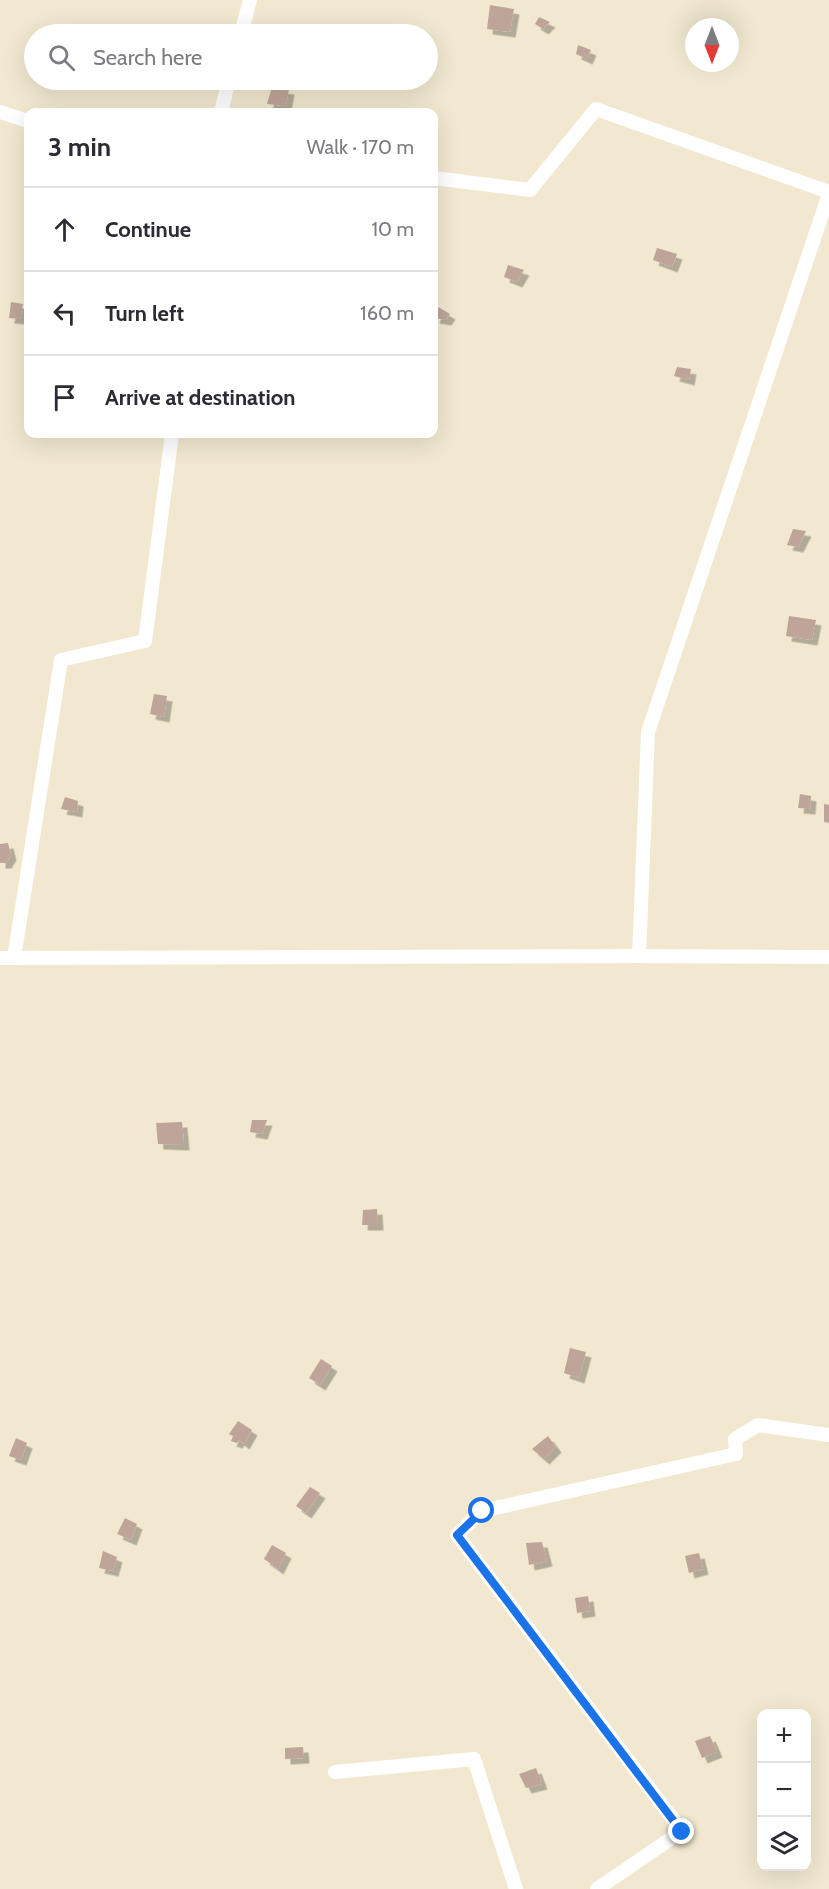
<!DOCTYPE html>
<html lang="en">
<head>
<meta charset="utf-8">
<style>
  body { margin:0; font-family:Cabin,sans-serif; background:#f2f2f3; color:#2b2b33 }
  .controls { position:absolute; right:18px; bottom:18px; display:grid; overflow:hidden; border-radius:12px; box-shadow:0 6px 24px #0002 }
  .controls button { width:54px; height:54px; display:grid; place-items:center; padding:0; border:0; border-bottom:2px solid #e1e1e2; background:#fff; color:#2b2b33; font:30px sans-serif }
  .compass { position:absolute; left:685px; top:18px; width:54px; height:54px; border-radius:50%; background:#fff; box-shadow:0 6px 24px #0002; rotate:180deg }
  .stop { position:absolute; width:18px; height:18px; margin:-14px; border:4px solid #1a73e8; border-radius:50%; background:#fff }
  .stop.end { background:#1a73e8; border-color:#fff; box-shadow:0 2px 6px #0008 }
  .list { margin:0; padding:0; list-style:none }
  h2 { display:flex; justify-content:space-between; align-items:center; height:78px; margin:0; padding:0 24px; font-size:26px }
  h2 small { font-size:20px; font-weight:400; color:#7c7c81 }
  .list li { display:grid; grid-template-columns:39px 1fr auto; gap:18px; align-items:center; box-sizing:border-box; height:84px; padding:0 24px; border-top:2px solid #e1e1e2 }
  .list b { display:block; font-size:22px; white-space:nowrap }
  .list em { font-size:20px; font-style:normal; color:#7c7c81 }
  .icon { flex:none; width:33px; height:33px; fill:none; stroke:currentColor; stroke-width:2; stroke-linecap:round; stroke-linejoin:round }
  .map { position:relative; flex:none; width:829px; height:1889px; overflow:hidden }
  .search { position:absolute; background:#fff; box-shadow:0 6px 24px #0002; left:24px; top:24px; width:414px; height:66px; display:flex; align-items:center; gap:15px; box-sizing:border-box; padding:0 21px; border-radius:33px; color:#7c7c81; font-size:22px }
  .panel { position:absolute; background:#fff; box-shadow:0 6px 24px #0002; left:24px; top:108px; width:414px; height:330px; border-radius:12px }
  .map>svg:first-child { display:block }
</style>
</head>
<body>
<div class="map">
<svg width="829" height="1889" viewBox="0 0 829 1889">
  <defs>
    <filter id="shadow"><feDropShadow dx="5.5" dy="5.5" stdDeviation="0" flood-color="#0004"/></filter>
  </defs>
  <rect width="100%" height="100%" fill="#f1e8cf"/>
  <!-- building -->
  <g fill="#bfa599" filter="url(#shadow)">
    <polygon points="490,5 514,9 510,32 487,29"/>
    <polygon points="539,17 550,22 543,29 535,24"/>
    <polygon points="331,25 350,29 348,34 328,34"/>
    <polygon points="578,45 591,50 587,59 576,54"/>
    <polygon points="272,87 289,89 286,106 267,104"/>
    <polygon points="657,248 677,254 672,267 653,260"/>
    <polygon points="508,265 524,270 517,282 504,277"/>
    <polygon points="11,302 23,304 20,319 9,318"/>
    <polygon points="438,307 450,314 446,320 434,318"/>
    <polygon points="677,367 691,369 689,380 674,376"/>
    <polygon points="793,529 806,531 798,547 787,545"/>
    <polygon points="789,616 816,620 812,640 786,636"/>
    <polygon points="154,694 167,696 164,717 150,714"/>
    <polygon points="800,794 811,796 810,809 798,808"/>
    <polygon points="65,797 78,801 77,812 61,809"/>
    <polygon points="824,804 829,805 829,823 824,822"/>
    <polygon points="8,843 11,855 6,863 0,863 0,844"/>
    <polygon points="252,1120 267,1120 262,1134 250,1132"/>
    <polygon points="182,1122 184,1145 158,1144 156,1123"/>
    <polygon points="377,1209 378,1225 362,1225 363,1210"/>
    <polygon points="570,1348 586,1352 579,1378 564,1373"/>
    <polygon points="321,1359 332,1366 320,1385 309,1378"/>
    <polygon points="238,1421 252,1430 244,1444 239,1440 237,1443 231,1441 233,1436 229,1434"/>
    <polygon points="548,1436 556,1447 544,1459 532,1449"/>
    <polygon points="16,1438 27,1443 21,1460 9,1456"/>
    <polygon points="310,1487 320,1493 306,1513 296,1506"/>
    <polygon points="125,1518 137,1524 131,1540 117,1534"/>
    <polygon points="542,1542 547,1561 529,1565 526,1543"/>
    <polygon points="272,1545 286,1553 278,1569 264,1559"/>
    <polygon points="103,1551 117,1557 113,1571 99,1568"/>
    <polygon points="699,1553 703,1569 689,1573 685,1556"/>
    <polygon points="588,1596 590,1611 577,1613 575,1598"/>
    <polygon points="710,1736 717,1752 702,1758 695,1741"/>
    <polygon points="303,1747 304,1758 285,1759 285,1748"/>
    <polygon points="536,1768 542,1784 526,1788 519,1774"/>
  </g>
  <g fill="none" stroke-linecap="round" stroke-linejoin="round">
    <!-- street -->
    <g stroke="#fff" stroke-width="14">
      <polyline points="241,34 250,0"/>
      <polyline points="0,112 28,121"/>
      <polyline points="221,112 229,80"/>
      <polyline points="434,178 530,190 596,109 829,192"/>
      <polyline points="639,956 648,732 829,194"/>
      <polyline points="0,958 639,956 829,957"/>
      <polyline points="14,958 61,660 145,641 172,434"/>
      <polyline points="335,1772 474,1759 516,1889"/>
      <polyline points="597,1889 682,1831 457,1535 482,1511 736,1454 735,1439 758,1425 829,1435"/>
    </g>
  </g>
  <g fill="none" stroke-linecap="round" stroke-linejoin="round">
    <!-- route -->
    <polyline stroke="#1a73e8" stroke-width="8" points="482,1511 457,1535 682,1832"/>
  </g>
</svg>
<div class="controls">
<button>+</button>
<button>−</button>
<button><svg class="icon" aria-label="layers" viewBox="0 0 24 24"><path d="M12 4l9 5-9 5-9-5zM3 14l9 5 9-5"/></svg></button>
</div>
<svg class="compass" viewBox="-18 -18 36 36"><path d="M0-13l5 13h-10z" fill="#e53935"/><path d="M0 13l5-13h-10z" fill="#7c7c81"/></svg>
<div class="stop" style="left:482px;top:1511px"></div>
<div class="stop end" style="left:682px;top:1832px"></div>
<div class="search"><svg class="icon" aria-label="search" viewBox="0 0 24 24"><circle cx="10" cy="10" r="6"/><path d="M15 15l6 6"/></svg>Search here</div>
<section class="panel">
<h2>3 min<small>Walk · 170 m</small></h2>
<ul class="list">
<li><svg class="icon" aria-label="ahead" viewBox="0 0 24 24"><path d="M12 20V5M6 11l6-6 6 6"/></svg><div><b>Continue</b></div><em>10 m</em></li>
<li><svg class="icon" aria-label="left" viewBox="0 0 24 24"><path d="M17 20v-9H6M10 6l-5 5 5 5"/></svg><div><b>Turn left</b></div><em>160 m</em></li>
<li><svg class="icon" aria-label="arrive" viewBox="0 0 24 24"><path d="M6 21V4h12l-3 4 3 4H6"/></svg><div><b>Arrive at destination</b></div></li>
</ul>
</section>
</div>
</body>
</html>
